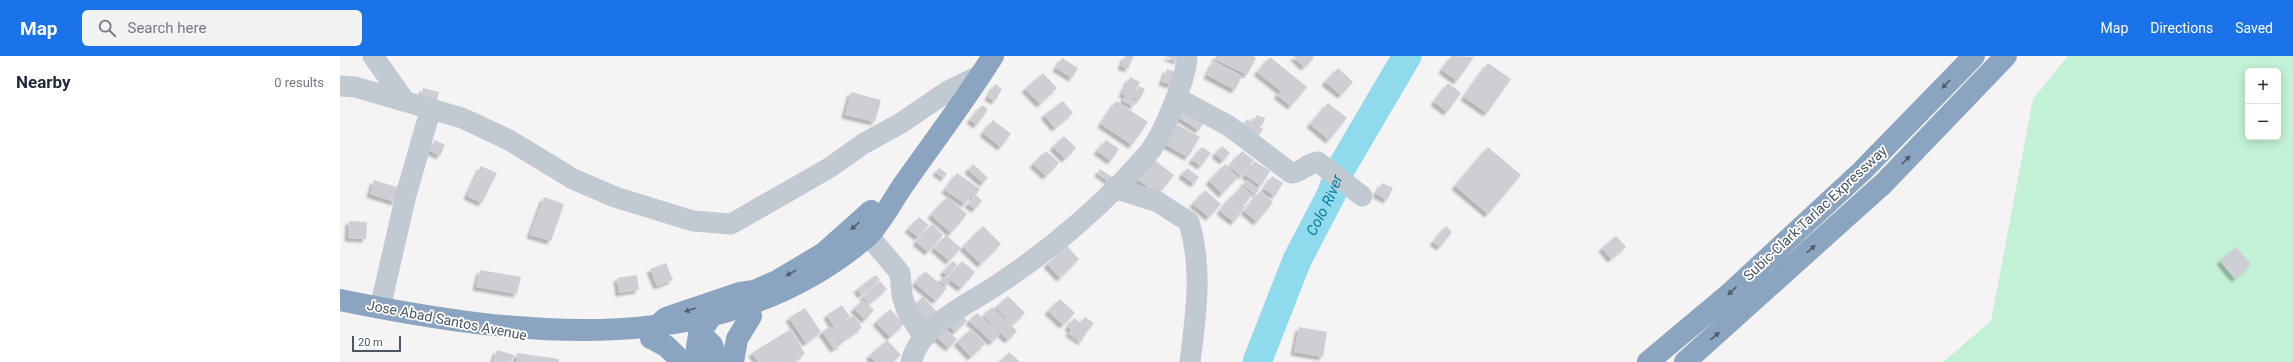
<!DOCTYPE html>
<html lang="en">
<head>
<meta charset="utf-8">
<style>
  body { margin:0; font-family:Roboto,sans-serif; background:#f2f2f3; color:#1f2937 }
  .controls { position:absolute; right:12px; top:12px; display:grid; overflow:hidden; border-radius:6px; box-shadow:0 2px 10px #0003 }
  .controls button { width:36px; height:36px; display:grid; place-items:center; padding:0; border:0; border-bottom:1px solid #e0e1e3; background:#fff; color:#1f2937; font:20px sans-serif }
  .scale { position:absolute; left:12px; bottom:10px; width:49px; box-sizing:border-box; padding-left:4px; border:2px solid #4a5661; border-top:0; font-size:11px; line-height:14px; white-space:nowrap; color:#4a5661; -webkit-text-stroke:3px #fff; paint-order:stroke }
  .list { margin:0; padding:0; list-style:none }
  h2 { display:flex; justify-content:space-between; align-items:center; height:52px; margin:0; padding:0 16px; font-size:17px }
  h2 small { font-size:13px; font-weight:400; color:#747a83 }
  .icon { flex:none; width:22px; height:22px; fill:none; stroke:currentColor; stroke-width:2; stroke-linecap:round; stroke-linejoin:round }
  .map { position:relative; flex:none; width:1953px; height:306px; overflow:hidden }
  header { display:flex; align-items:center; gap:24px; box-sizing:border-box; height:56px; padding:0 20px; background:#1a73e8; color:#fff }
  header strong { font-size:19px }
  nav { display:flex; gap:22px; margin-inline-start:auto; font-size:14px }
  .search { width:280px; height:36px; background:#f2f2f3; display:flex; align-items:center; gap:10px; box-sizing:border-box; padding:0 14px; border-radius:6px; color:#747a83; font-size:15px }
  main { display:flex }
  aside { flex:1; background:#fff }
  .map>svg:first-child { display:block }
</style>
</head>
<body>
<header>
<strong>Map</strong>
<div class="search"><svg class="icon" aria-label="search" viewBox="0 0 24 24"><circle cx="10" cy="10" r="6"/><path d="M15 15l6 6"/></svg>Search here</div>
<nav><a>Map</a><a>Directions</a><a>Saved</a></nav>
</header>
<main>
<aside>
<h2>Nearby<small>0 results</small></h2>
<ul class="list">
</ul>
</aside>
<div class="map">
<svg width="1953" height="306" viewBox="0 0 1953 306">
  <defs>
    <filter id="shadow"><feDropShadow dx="-3.5" dy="3.5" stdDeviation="1" flood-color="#0004"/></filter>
  </defs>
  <rect width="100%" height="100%" fill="#f5f3f3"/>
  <!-- green -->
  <path fill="#c3f1d5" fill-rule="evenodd" d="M1728 0H1953V306H1603L1651 265 1693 43ZM1908 15H1938V81H1908Z"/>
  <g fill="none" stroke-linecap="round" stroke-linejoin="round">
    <!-- river -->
    <path stroke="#90daee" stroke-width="29" id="s1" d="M917 306 957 204 991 139 1000 114 1067 0"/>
  </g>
  <!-- building -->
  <g fill="#cdcfd5" filter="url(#shadow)">
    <polygon points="785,0 794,0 788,13 781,10"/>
    <polygon points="825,0 839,0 838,5"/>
    <polygon points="876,0 913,0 916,2 907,19 875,3"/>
    <polygon points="953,0 972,0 974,2 964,11"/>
    <polygon points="1112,0 1134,1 1117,25 1102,14"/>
    <polygon points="930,1 967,31 951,50 937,39 941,35 917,16"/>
    <polygon points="722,2 738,12 732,22 716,12"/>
    <polygon points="874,5 902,20 895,34 867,19"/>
    <polygon points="1148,7 1171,23 1147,57 1124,41"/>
    <polygon points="998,12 1013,26 1001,39 985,26"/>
    <polygon points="827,13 836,16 832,29 822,26"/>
    <polygon points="703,17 717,32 700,48 685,33"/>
    <polygon points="790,21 800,26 792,42 782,38"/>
    <polygon points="1108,27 1121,37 1107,56 1094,46"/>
    <polygon points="655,28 662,33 655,45 648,41"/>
    <polygon points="799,30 805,33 799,45 793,41"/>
    <polygon points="83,32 99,36 96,49 80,45"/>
    <polygon points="511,36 541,44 535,66 505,59"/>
    <polygon points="785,40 796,45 794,50 783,45"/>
    <polygon points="723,45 733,57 715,72 704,59"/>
    <polygon points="776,45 808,66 792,89 761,68"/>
    <polygon points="988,47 1007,62 989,84 970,68"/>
    <polygon points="839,48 865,64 859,74 833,58"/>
    <polygon points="642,49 648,53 637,69 630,64"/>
    <polygon points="917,59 925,62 922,70 913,66"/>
    <polygon points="907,63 923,73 918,80 903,70"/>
    <polygon points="653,64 671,78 661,91 643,77"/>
    <polygon points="834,67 860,81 848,101 823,87"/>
    <polygon points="724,80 736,92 725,103 713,91"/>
    <polygon points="95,84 105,89 100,100 89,94"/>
    <polygon points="766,84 779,93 771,105 757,95"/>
    <polygon points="882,90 890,97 883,105 875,98"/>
    <polygon points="862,91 871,97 861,110 852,104"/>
    <polygon points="1148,91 1181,119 1148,158 1115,130"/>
    <polygon points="706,95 719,107 706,120 693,108"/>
    <polygon points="902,95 914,104 901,120 889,110"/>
    <polygon points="812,102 834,119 818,139 796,122"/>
    <polygon points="914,105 930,115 921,130 905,119"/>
    <polygon points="633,108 648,122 643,127 628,114"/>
    <polygon points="885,108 898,121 882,138 869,125"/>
    <polygon points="141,110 157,117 142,147 127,140"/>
    <polygon points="599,112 607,118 604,122 596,116"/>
    <polygon points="847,112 859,121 854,128 842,119"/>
    <polygon points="760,113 772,121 769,125 758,117"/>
    <polygon points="617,117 640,133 634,141 631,139 625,148 605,134"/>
    <polygon points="932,120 943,127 935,140 924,133"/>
    <polygon points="34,124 60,132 55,146 30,138"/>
    <polygon points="907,124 919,134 915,138 903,128"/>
    <polygon points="1042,127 1053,132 1047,144 1036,138"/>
    <polygon points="902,130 912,139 904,149 893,140"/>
    <polygon points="865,134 881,148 869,161 853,148"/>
    <polygon points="920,135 933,146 917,166 904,155"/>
    <polygon points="636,139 642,145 635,153 628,148"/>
    <polygon points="891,140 905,151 894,166 880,155"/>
    <polygon points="204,141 224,148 211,185 190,179"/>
    <polygon points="607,141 627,158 611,177 591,159"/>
    <polygon points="579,161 589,169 578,181 568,173"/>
    <polygon points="9,165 27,166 26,183 8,182"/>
    <polygon points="592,168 603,179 588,196 576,186"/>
    <polygon points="643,170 661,188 641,208 623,191"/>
    <polygon points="1106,170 1112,176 1100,191 1093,186"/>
    <polygon points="606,179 621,192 609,205 594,192"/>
    <polygon points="1276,180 1286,191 1271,203 1262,192"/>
    <polygon points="727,190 739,203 720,222 707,208"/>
    <polygon points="1896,191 1911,208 1895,223 1880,205"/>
    <polygon points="613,205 617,209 607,220 603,216"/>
    <polygon points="622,205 635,216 621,232 608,222"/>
    <polygon points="326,207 333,224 317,230 310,213"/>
    <polygon points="140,214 181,221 177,238 136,231"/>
    <polygon points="585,215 606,233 596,245 575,227"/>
    <polygon points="297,219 299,234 279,237 277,222"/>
    <polygon points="536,219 540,224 521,239 517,233"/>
    <polygon points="604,221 610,226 606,230 600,224"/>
    <polygon points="540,225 547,233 529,248 523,241"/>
    <polygon points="668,240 685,257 672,269 656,251"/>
    <polygon points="583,241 600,259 589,269 573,250"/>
    <polygon points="720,243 735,257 723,269 708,255"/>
    <polygon points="523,244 534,254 525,264 514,253"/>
    <polygon points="502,249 510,261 494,271 487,259"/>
    <polygon points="652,251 677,275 668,284 643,260"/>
    <polygon points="465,252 481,276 466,287 449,262"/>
    <polygon points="550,253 564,268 550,281 536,266"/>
    <polygon points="637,257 660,278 652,286 629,265"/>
    <polygon points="620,258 627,265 615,276 608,269"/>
    <polygon points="514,259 522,272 502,285 493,273"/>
    <polygon points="745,261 754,267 750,272 741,266"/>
    <polygon points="734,262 749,273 743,282 728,271"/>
    <polygon points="490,270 502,288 494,293 482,276"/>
    <polygon points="959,271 987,276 983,301 954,296"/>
    <polygon points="603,272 617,283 609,292 596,281"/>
    <polygon points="451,273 465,298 452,306 418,306 412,297"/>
    <polygon points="631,273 645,288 631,301 617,286"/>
    <polygon points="731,274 743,283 742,286 729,277"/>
    <polygon points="547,284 561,299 553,306 535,306 529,300"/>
    <polygon points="157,294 174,299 171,306 153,306"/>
    <polygon points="669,296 680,306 660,306"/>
    <polygon points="177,297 219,303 219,306 176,306"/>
  </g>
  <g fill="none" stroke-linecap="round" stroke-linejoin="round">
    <!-- minor -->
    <g stroke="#c1cad2" stroke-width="21">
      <polyline points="33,0 64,44"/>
      <polyline points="0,30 15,31 122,62 169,84 233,123 275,141 353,165 391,168 489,112 523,88 561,67 608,35 641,19"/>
      <path d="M837 42 889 70 951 117C961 117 967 107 978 106L1022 140"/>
      <path d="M774 132 818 146 849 166C863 214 856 257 850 306"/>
      <polyline points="528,179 560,217 562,239 567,255 584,282"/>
      <polyline points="40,252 66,139 91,52"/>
      <path d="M571 306C581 267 630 248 660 227 713 192 769 144 810 95 823 78 847 21 847 0"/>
    </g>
    <!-- highway -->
    <g stroke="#8ba5c1" stroke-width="22">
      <path d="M0 244C182 281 382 306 528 180 543 164 553 143 566 125 595 84 626 43 653 0"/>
      <polyline points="359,276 372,289 378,306"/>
      <polyline points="311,282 317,270 326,262 400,237 414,235 437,225 484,197 531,155"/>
      <polyline points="311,282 326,290 343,306"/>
      <path d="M358 306C355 289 358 278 368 265"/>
      <polyline points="393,306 397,283 411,260"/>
      <polyline points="1308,306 1388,239 1522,115 1634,0"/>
      <polyline points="1345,306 1544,127 1666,0"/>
    </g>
  </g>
  <!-- one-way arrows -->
  <defs><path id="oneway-solid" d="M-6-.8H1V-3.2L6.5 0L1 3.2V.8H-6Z"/></defs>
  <g fill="#505e6b">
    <use href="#oneway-solid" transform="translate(1606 28) rotate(134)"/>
    <use href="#oneway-solid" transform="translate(1566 104) rotate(-46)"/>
    <use href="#oneway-solid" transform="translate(515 170) rotate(138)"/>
    <use href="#oneway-solid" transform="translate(1471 193) rotate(-42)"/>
    <use href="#oneway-solid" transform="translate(451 217) rotate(151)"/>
    <use href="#oneway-solid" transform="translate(1392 235) rotate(137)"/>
    <use href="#oneway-solid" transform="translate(350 254) rotate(161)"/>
    <use href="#oneway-solid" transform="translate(1375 280) rotate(-41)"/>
  </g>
  <g text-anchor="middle" stroke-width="3.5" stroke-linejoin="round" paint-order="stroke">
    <!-- street labels -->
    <g font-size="14" fill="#4a5661" stroke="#fff">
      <text transform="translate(1475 157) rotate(-43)" y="5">Subic-Clark-Tarlac Expressway</text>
      <text transform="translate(107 264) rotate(11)" y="5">Jose Abad Santos Avenue</text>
    </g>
    <!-- water labels -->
    <g font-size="15" font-style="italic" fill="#0c7c9b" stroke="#fff">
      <text dy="5" stroke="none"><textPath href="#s1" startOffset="171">Colo River</textPath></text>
    </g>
  </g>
</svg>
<div class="controls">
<button>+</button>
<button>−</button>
</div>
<div class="scale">20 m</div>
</div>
</main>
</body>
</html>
